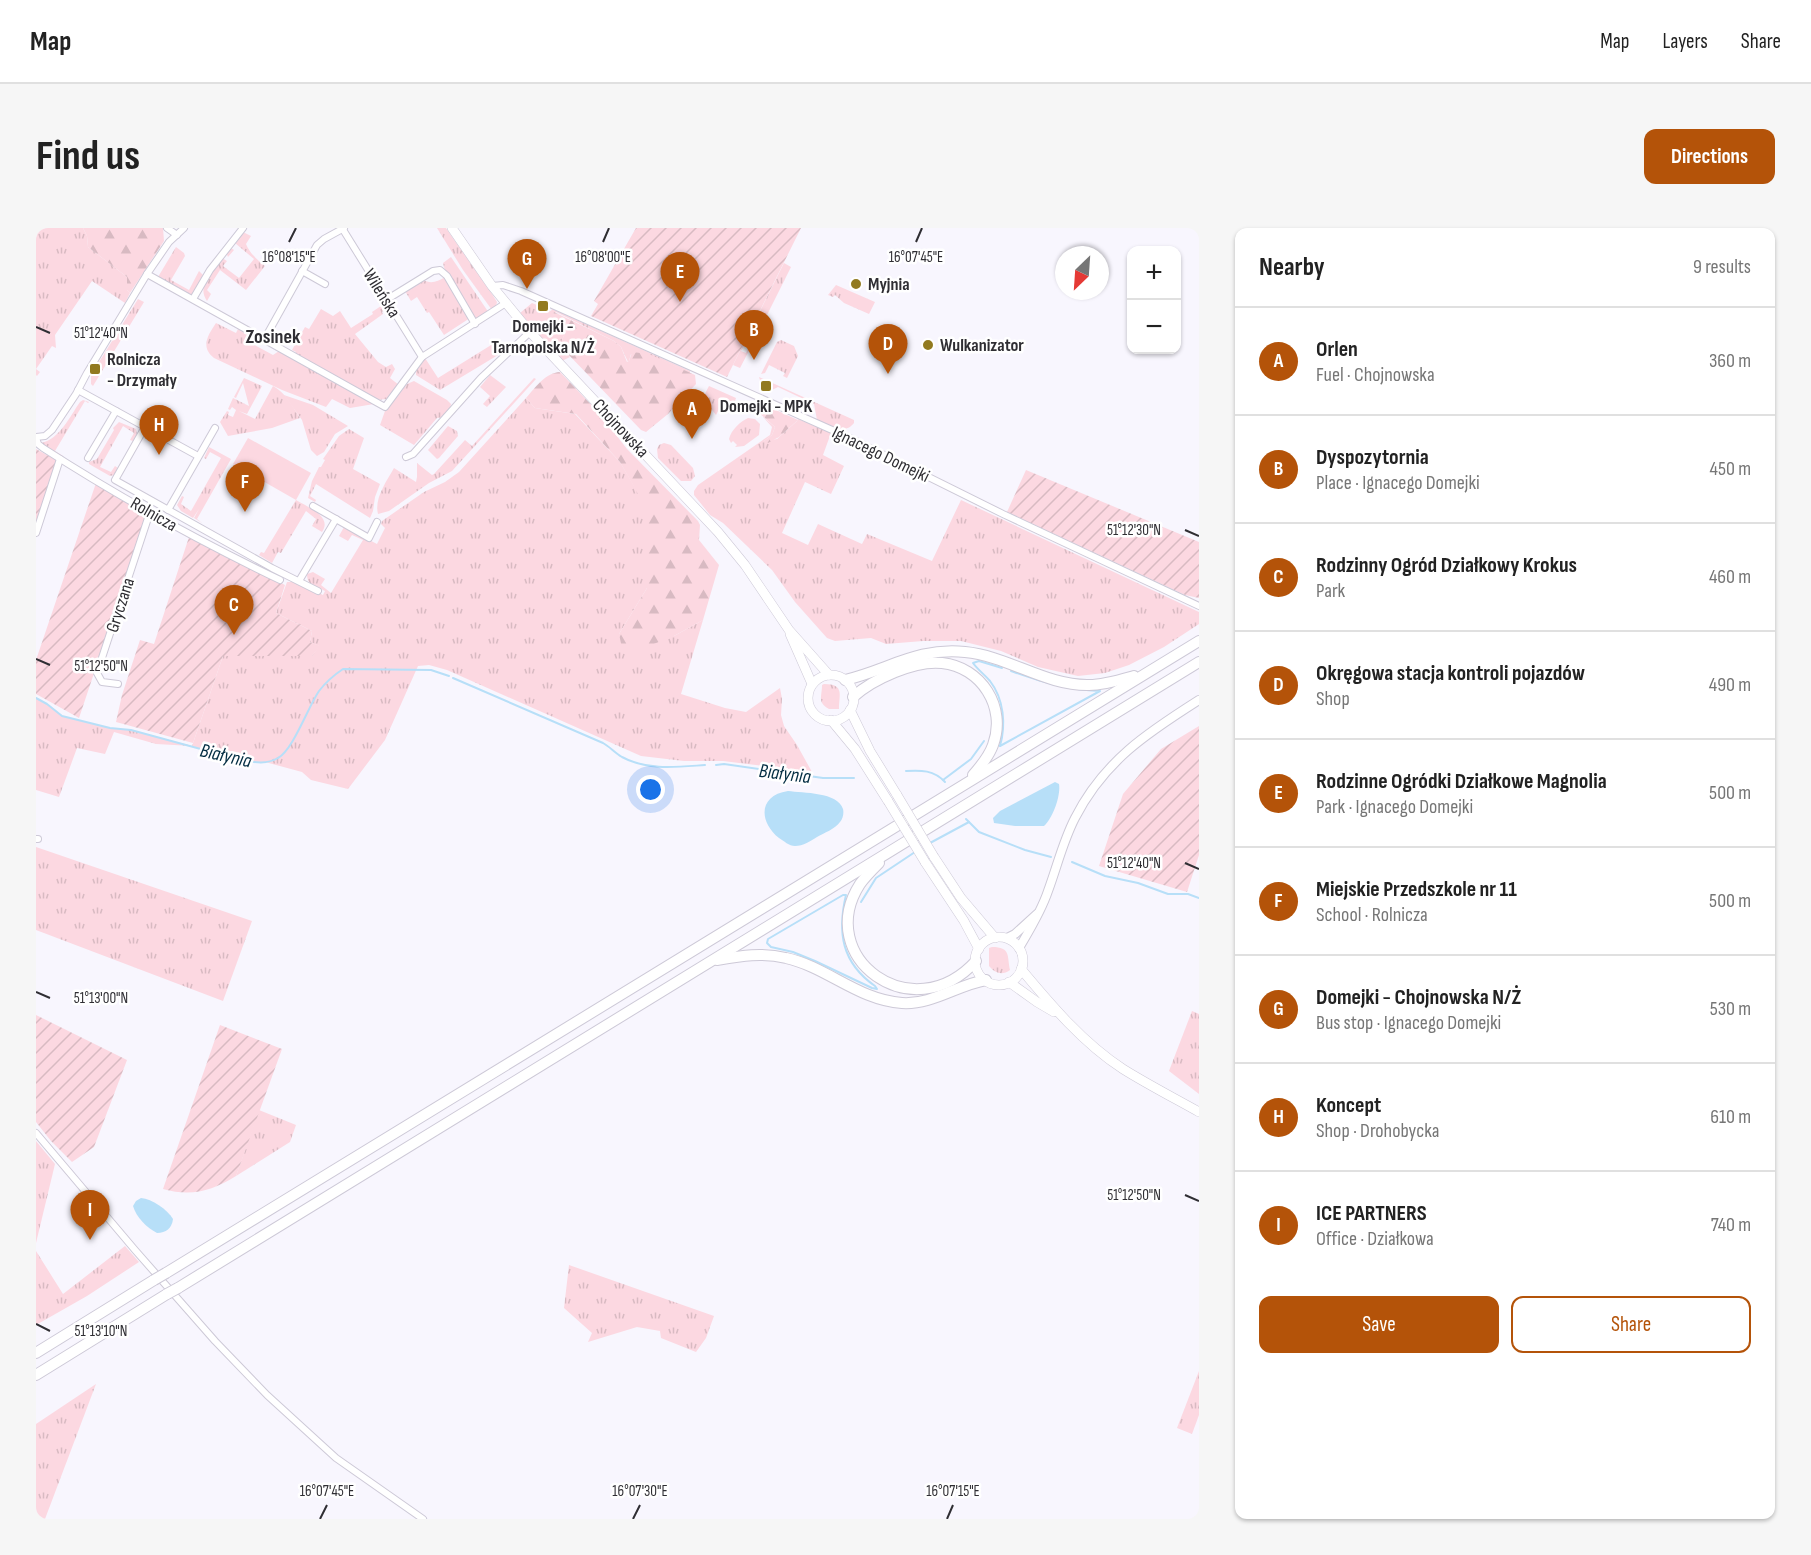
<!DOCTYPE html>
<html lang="en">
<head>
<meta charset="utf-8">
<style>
  body { margin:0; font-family:"Sofia Sans Condensed",sans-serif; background:#f6f6f6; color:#222 }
  .controls { position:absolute; right:18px; top:18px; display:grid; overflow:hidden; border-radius:12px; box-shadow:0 2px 4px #0004 }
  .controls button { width:54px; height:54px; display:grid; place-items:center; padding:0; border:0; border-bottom:2px solid #e0e0e0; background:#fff; color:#222; font:30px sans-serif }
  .compass { position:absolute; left:1019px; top:18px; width:54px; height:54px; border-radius:50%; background:#fff; box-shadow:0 2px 4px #0004; rotate:205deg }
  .you { position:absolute; left:615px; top:562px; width:21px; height:21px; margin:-15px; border:4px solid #fff; border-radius:50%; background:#1a73e8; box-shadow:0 0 0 9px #1a73e833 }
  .badge { display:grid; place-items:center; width:39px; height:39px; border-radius:50%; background:#b45309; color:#fff; font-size:20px; font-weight:700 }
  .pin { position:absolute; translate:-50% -50px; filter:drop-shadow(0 2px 3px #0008) }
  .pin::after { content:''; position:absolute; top:32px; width:21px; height:18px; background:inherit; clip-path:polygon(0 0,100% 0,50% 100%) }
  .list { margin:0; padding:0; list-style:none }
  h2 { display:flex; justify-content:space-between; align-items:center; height:78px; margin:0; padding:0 24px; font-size:26px }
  h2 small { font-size:20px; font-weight:400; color:#767676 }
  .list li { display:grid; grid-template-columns:39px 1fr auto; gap:18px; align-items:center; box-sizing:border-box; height:108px; padding:0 24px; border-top:2px solid #e0e0e0 }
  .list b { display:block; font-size:22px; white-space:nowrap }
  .list p { margin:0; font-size:20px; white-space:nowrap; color:#767676 }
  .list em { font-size:20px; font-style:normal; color:#767676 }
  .actions { display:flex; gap:12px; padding:18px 24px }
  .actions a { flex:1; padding:14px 0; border:2px solid #b45309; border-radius:12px; text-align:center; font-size:21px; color:#b45309 }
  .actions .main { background:#b45309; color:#fff }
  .map { position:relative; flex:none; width:1163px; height:1291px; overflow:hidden; border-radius:12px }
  header { display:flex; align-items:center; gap:36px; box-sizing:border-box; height:84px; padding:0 30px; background:#fff; border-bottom:2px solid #e0e0e0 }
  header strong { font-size:28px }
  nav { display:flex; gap:33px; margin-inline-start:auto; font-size:21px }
  .intro { display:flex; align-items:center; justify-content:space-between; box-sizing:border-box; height:144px; padding:0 36px }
  h1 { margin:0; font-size:42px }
  .button { padding:15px 27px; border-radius:12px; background:#b45309; color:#fff; font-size:21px; font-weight:700 }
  main { display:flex; gap:36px; padding:0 36px }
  aside { flex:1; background:#fff; border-radius:12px; box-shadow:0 2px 4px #0004 }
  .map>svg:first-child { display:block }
</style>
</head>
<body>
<header>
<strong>Map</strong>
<nav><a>Map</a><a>Layers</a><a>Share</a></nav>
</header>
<div class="intro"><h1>Find us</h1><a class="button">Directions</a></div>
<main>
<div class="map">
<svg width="1163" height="1291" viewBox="0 0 1163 1291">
  <defs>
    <pattern id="grass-tufts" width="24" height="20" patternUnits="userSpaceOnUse" patternTransform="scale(1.5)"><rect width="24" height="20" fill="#fcd8e1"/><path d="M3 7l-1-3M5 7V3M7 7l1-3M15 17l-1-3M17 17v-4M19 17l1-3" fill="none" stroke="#d8bac2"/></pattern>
    <pattern id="forest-firs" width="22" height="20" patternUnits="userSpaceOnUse" patternTransform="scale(1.5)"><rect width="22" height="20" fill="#fcd8e1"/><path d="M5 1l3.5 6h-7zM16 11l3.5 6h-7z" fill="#d8bac2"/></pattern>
    <pattern id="garden-furrows" width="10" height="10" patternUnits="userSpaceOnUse" patternTransform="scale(1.5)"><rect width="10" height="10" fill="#fcd8e1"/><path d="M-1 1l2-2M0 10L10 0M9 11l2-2" fill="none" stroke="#d8bac2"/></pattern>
  </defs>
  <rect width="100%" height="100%" fill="#f8f6fe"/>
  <!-- grass -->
  <g fill="url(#grass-tufts)">
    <polygon points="0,0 47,0 51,8 52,19 91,49 91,62 94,65 89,75 56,53 19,107 20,120 16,118 0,141 4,144 1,148 0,147"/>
    <polygon points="401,0 410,0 456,66 461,74 460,78 456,82 427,42"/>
    <path d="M207 4 215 8 210 16C214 26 221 31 229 38L210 62 184 42 171 62 175 66 171 73C160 58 177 42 186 30L191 33 187 38 203 50 218 31 199 15 195 20 198 22 192 29 190 24Z"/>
    <polygon points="140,19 148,25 149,28 135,52 153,62 163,43 167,47 156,67 122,49"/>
    <polygon points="415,29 453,85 441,91 438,88 409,43 407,35"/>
    <polygon points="748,35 755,39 718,113 712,111 705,123 710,125 714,117 716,117 704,140 697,137"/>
    <path d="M409 49 434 90 408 107 393 84 391 85 381 69 375 73 369 63 387 52C395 56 401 54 409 49Z"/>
    <polygon points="800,57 839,74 833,86 808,75 799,67 797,69 792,67"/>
    <polygon points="102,71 108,74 57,158 55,156 55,147"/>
    <polygon points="496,75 515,83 516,81 654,143 654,145 616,128 595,126 593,133 592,134 585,119 578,113 520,84 517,86 518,87 533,97 526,112 529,123 534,129 526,133 484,85"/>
    <polygon points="348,76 351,80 346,84 347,86 319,106 342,134 350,139 356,136 359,141 354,150 363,157 351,171 340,172 258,127 260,124 256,122 269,99 273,101 285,81 297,88 304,83 315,100 337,86 336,84"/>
    <path d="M180 95 200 105 202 101 216 109 213 114 237 127 243 123 338 176 314 180 296 171 290 179 246 162 178 130C164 119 172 107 180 95Z"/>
    <polygon points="745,112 758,118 762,128 751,150 747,148 749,145 733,137 729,145 725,146 741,114"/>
    <polygon points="460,114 467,124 404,162 380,147 380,141 389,130 402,150"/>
    <polygon points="454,147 470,159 451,179 447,176 454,168 444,159"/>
    <path d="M723 149 818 192V195C808 208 794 197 781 192L778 176 742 159 730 165 729 161 732 156 724 152Z"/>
    <path d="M208 150 226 158 211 186 203 183 219 191 237 158C249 164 257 179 264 190L236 200 192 208 184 194 191 183 193 184 192 187 197 189 200 182 196 179 194 182 192 181 197 170 213 178 207 155 200 170 198 169Z"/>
    <path d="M498 150 500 151 416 243 393 255 353 283 342 286C338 271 350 254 358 240L380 254 381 249V235L396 247 398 246 429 212 436 218Z"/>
    <polygon points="378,153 411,172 415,176 414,181 408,189 401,190 378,217 344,197 349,183 350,183 371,156"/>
    <path d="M673 158 700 170 699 173 693 174 684 182 683 181 680 187 676 182 670 187C663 179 668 167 673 158Z"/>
    <polygon points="248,167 277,177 312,198 299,206 288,224 281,228 275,222 266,192"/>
    <path d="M490 170 499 180 539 186 584 234 612 282 611 360 583 406 638 408 667 392 645 466 689 480 710 484 744 460 746 471 745 487 748 498 761 517 776 544 687 533H648L605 528 411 442 393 437 382 438 349 512 312 561 275 552 266 544 229 534 224 535 205 532 156 518 120 516 78 504 69 526 41 520 23 569 0 562V470L11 476 27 488 74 500 95 502 156 518 187 428H276L283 418 274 414 276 403 240 385 251 354H261L287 367 289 363C281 358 271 359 271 346L277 344 289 351 285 357 295 365 327 312 316 307 312 313 303 308 308 299 341 316 349 300 345 296 346 293 388 264 409 254 423 244Z"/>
    <path d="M47 172 53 174 52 175 49 173 19 223 27 228 26 230 5 215C24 211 34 188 44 174Z"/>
    <polygon points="727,189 739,199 736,207 728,213 741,211 761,193 762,191 795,205 787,227 808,238 795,266 769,254 746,305 772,317 782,296 826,316 831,306 896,333 925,272 1163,384 1163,396 1128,419 1093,437 1069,445 1042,448 1002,439 965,423 925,413 887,413 850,416 835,410 799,413 791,410 759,374 736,342 687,295 674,287 658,267 658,263 662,257 734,207 736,199"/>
    <path d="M712 190 719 191 724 196 723 207 708 218 699 219 701 217 697 213 695 215 693 211C695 202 705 193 712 190Z"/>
    <polygon points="83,194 100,201 101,206 97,213 94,212 98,205 87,198 64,239 75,244 79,238 82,240 78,247 74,248 53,236 53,234 61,231 78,202 77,200"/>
    <polygon points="412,198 421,203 422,208 403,230 401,231 392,222"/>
    <polygon points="313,201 328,210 317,241 344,256 339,269 337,283 334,290 280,256 274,268 280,272 279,274 272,270 276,253 283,239 285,239 289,232 287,231 303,208"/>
    <polygon points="628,215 635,217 657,240 659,248 655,253 645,253 622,230 621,221 623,217"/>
    <polygon points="173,219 195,231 161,291 166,295 158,290 163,281 157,290 145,283 141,277 146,268 148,269 145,276 155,283 185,230 174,224 170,231 168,230"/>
    <path d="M260 272C271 279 297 288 286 304L276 298 280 291 270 283 245 325 242 324 236 335 223 327 225 324 228 325Z"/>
    <path d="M788 456C809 456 803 467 803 481H793C781 474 786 469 786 457Z"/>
    <polygon points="0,619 216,693 187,773 0,702"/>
    <path d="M956 719C975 719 971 728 974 742 966 748 959 745 953 738V720Z"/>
    <polygon points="1156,783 1163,786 1163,866 1133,843"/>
    <polygon points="223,882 260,897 254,914 200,948"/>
    <polygon points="0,913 19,936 0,1015"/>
    <polygon points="89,1018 103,1034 51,1068 0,1097 0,1023 27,1066"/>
    <polygon points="533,1037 678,1088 670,1110 660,1124 625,1110 624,1103 601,1099 552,1114 556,1105 528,1080"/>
    <polygon points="1163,1143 1163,1187 1156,1206 1141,1200"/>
    <polygon points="60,1156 9,1291 0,1291 0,1196"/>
  </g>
  <!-- forest -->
  <g fill="url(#forest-firs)">
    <polygon points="47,0 127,0 128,13 94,65 91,62 91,49 52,19 51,8"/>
    <polygon points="518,84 578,113 585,119 591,134 593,133 596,124 613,126 659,147 660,156 632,186 610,204 605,202 530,124 525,114 533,97 517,87"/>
    <path d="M524 144 563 185 591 221 662 293 664 297 663 312 683 337 667 392 638 408 610 419 586 420 583 406 611 360V282L584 234 540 186 499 180 490 170C500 159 509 145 524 144Z"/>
    <polygon points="731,178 762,192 743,209 732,215 728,213 736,207 739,199 722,184 723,180"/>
  </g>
  <!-- park -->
  <polygon fill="#fcd8e1" points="212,210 275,245 260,272 197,236"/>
  <!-- garden -->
  <g fill="url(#garden-furrows)">
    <polygon points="600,0 765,0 691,149 555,88 562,76 558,73"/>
    <polygon points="0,221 22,233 0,300"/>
    <polygon points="990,242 1163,314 1163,370 1149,367 971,284"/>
    <polygon points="60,255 82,268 83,270 112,284 43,490 0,466 0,432"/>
    <polygon points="153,309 249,357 240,385 276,403 274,414 284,418 276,428 187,428 157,515 80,494 86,467 104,412 118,416"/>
    <polygon points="1163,498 1163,627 1151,664 1063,638 1087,566 1125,521"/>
    <polygon points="0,787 91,832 58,919 36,934 15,913 0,894"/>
    <path d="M184 797 246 821 200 948C176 963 155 969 127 961Z"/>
  </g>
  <!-- water -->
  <g fill="#b7dff8">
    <path d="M1019 554 1023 556C1025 567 1017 590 1008 598H979L958 595 957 590 964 583Z"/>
    <path d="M752 563C767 565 802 564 807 581 808 585 807 591 804 594 799 601 788 605 781 609 775 613 767 618 759 618 753 618 748 613 743 610 722 593 723 567 752 563Z"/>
    <path d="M105 970C116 971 131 981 137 991 136 1000 130 1005 121 1005 111 1000 100 989 97 978L100 973Z"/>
  </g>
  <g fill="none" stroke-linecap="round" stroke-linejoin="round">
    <!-- stream -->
    <g stroke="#b7dff8" stroke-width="2">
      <path d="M417 450 567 515C574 519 579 525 586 529 612 543 641 539 669 537"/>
      <path d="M0 470 11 476 26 488 74 500 95 502 205 532C217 534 230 537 242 530 257 522 272 479 283 463 290 454 298 447 307 441L395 442 413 448"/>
      <path d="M964 518 1064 463C1029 462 1007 454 975 443"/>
      <path d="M964 518C970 497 968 471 954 453 949 447 942 442 937 435L943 433 966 440"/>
      <polyline points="680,537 688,536 787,550 818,550"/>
      <path d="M870 543C885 542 898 542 909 554"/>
      <polyline points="907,552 935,531 948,513"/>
      <polyline points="930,591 943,604 989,622 1015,629"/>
      <polyline points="894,615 933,594"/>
      <polyline points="1036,634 1069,648 1102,655 1132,666 1152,666 1163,670"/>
      <path d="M807 667H810C801 705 806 735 839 758L841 761 836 760 779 733 757 724 735 719 731 715 732 711Z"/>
      <polyline points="825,674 840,650 879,624"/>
    </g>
    <!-- minor casing -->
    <g stroke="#cdc9d7" stroke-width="8">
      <g id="minor">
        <polyline points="131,0 141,7"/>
        <polyline points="306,0 386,129"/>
        <polyline points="266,43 289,56"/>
        <polyline points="111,46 349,179 386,129 470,75"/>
        <polyline points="456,58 467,57 485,63 814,210 967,286 1163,378"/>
        <polyline points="157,71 174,42 207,0"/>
        <polyline points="350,72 397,43 404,42 411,48 439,96"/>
        <polyline points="228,112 281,17 288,11 308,0"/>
        <polyline points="42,162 162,228"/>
        <polyline points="109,199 79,252 236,340 282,363"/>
        <polyline points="0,209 9,208 16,202 40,166 51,145 111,46 133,14 148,0"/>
        <path d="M0 210 2 216 7 220C83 269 163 313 244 352"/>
        <polyline points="370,229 377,226 445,150 494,104"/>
        <polyline points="52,230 80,183"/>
        <polyline points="277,278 333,310 341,294"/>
        <polyline points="132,282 179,200"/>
        <polyline points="0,305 24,231"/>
        <polyline points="263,353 300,291"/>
        <polyline points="82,456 66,454 61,445 114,284"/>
        <polyline points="0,611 2,611"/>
        <polyline points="0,905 99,1022 179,1113 231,1167 300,1230 387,1291"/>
      </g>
    </g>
    <!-- secondary casing -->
    <g stroke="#cdc9d7" stroke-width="10">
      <g id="secondary">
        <polyline points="971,710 979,706 1001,686"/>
        <path d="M983 720C994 701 1005 684 1012 663 1021 639 1027 613 1039 590 1068 533 1111 505 1163 472"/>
      </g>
    </g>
    <!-- primary casing -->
    <g stroke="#cdc9d7" stroke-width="10">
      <g id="primary">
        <polyline points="416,0 456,58 494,104 682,304 709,337 753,402 793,447"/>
        <polyline points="754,406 776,456"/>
        <circle cx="795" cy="470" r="23"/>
        <polyline points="814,482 834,523 861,567"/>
        <polyline points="795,492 819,521 852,573"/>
        <polyline points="898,629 925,670 959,710"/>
        <polyline points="889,634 928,693 943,721"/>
        <circle cx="963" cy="733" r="24"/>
        <path d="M985 741C1015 777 1047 815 1087 841 1111 856 1138 870 1163 884"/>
        <polyline points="973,754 1001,774 1018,784"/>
      </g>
    </g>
    <!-- motorway casing -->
    <g stroke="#cdc9d7" stroke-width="12">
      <g id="motorway">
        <path d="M809 452C852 442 881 419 929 424 972 428 1010 458 1053 457 1068 457 1084 452 1098 448"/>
        <path d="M817 469C837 451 879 432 906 435 945 439 971 479 957 517 953 528 945 538 937 547"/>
        <path d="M843 635C836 642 829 649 824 656 777 729 876 803 940 733"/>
        <path d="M681 732C704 728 726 724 750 730 791 739 822 772 866 775 896 777 921 757 950 752"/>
        <polyline points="130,1045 1163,413"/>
        <polyline points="142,1060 1163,434"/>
        <polyline points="0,1125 118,1052"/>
        <polyline points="0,1147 131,1066"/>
      </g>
    </g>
    <!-- minor -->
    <use href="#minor" stroke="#fff" stroke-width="6"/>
    <!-- secondary -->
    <use href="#secondary" stroke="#fff" stroke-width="8"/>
    <!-- primary -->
    <use href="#primary" stroke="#fff" stroke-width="9"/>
    <!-- motorway -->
    <use href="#motorway" stroke="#fff" stroke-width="10"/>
    <!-- primary-bridge casing -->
    <g stroke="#cdc9d7" stroke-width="10" stroke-linecap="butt">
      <g id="primary-bridge">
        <polyline points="861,567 898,629"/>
        <polyline points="852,573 889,634"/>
      </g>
    </g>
    <!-- motorway-bridge casing -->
    <g stroke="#cdc9d7" stroke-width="12" stroke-linecap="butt">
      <g id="motorway-bridge">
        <polyline points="118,1052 130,1045"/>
        <polyline points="131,1066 142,1060"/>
      </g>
    </g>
    <!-- primary-bridge -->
    <use href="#primary-bridge" stroke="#fff" stroke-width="9"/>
    <!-- motorway-bridge -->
    <use href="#motorway-bridge" stroke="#fff" stroke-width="10"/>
  </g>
  <!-- ticks -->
  <path fill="none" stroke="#2f2e33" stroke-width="2" d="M253 14 260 0M567 14 573 0M880 14 886 0M0 99 14 105M1149 302 1163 308M0 431 14 437M1149 635 1163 641M0 764 14 770M1149 967 1163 973M0 1096 14 1103M284 1291 291 1277M597 1291 604 1277M911 1291 917 1277"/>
  <!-- markers -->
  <g fill="#927a20" stroke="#fff" stroke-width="2">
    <circle cx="820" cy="56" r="6"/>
    <rect x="501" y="72" width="12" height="12" rx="3"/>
    <circle cx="892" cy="117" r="6"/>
    <rect x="53" y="135" width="12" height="12" rx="3"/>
    <rect x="724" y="152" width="12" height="12" rx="3"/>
  </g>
  <g text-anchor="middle" stroke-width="5" stroke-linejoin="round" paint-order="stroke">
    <!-- poi labels -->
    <g font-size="18" font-weight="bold" fill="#2f2e33" stroke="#fff" text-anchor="start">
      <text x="832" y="62">Myjnia</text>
      <text x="507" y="104" text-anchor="middle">Domejki -<tspan x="507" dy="21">Tarnopolska N/Ż</tspan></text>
      <text x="904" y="123">Wulkanizator</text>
      <text x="71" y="137">Rolnicza<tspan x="71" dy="21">- Drzymały</tspan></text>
      <text x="730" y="184" text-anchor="middle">Domejki - MPK</text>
    </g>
    <!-- street labels -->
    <g font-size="18" fill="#2f2e33" stroke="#fff">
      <text transform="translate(346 65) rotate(58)" y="6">Wileńska</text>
      <text transform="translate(585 200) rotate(47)" y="6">Chojnowska</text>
      <text transform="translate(845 226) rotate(26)" y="6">Ignacego Domejki</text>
      <text transform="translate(118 286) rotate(30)" y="6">Rolnicza</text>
      <text transform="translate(84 377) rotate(-72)" y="6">Gryczana</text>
    </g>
    <!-- neighbourhood labels -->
    <g font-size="20" font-weight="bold" fill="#2f2e33" stroke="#fff">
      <text x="237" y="115">Zosinek</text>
    </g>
    <!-- water labels -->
    <g font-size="20" font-style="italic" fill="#032d42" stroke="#fff">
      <text transform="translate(190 527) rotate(13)" y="7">Białynia</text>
      <text transform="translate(749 545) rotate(7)" y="7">Białynia</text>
    </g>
  </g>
  <g font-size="15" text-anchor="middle" fill="#2f2e33" stroke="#fff" stroke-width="5" stroke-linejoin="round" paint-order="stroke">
    <text x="253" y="34">16°08'15"E</text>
    <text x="567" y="34">16°08'00"E</text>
    <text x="880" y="34">16°07'45"E</text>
    <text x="65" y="110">51°12'40"N</text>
    <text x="1098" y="307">51°12'30"N</text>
    <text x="65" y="443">51°12'50"N</text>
    <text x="1098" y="640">51°12'40"N</text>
    <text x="65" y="775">51°13'00"N</text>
    <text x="1098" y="972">51°12'50"N</text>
    <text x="65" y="1108">51°13'10"N</text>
    <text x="291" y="1268">16°07'45"E</text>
    <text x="604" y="1268">16°07'30"E</text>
    <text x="917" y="1268">16°07'15"E</text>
  </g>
</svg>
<div class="controls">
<button>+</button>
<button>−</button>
</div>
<svg class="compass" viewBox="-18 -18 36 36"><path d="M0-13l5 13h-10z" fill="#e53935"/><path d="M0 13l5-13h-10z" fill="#767676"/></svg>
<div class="you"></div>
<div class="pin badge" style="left:656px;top:211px">A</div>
<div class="pin badge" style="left:718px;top:132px">B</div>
<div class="pin badge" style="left:198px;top:407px">C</div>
<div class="pin badge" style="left:852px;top:146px">D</div>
<div class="pin badge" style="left:644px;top:74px">E</div>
<div class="pin badge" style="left:209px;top:284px">F</div>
<div class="pin badge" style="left:491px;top:61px">G</div>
<div class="pin badge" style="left:123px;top:227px">H</div>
<div class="pin badge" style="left:54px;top:1012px">I</div>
</div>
<aside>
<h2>Nearby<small>9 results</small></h2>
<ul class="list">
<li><span class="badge">A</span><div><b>Orlen</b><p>Fuel · Chojnowska</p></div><em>360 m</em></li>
<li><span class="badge">B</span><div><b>Dyspozytornia</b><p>Place · Ignacego Domejki</p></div><em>450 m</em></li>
<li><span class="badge">C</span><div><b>Rodzinny Ogród Działkowy Krokus</b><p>Park</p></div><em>460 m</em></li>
<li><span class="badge">D</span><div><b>Okręgowa stacja kontroli pojazdów</b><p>Shop</p></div><em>490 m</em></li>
<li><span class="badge">E</span><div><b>Rodzinne Ogródki Działkowe Magnolia</b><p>Park · Ignacego Domejki</p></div><em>500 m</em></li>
<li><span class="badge">F</span><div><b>Miejskie Przedszkole nr 11</b><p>School · Rolnicza</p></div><em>500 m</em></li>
<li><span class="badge">G</span><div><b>Domejki - Chojnowska N/Ż</b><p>Bus stop · Ignacego Domejki</p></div><em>530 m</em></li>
<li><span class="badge">H</span><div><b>Koncept</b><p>Shop · Drohobycka</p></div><em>610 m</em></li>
<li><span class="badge">I</span><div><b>ICE PARTNERS</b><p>Office · Działkowa</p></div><em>740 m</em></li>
</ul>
<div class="actions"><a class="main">Save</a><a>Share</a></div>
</aside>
</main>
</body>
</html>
